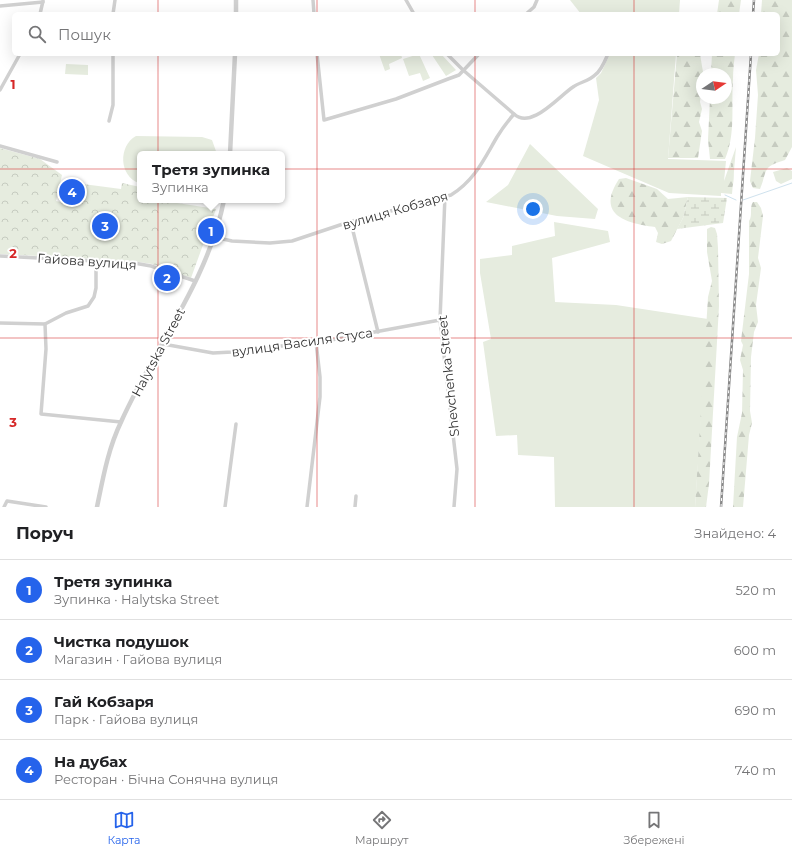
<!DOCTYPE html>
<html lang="uk">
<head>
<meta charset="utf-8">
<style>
  body { margin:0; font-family:Montserrat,sans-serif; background:#f2f2f2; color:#202124 }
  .compass { position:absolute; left:696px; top:68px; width:36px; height:36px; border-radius:50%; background:#fff; box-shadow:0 4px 16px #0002; rotate:77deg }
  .you { position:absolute; left:533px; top:209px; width:14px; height:14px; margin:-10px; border:3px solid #fff; border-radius:50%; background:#1a73e8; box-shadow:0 0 0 6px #1a73e833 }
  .badge { display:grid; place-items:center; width:26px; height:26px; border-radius:50%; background:#2563eb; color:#fff; font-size:13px; font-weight:700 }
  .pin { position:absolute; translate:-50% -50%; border:2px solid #fff; box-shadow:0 1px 4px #0006 }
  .popup { position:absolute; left:137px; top:151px; width:148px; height:52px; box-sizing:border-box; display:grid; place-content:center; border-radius:6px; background:#fff; filter:drop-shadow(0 1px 3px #0005); font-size:13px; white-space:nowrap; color:#757577 }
  .popup b { font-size:15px; color:#202124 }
  .popup::after { content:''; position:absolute; left:50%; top:100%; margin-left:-8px; border:8px solid transparent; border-top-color:#fff }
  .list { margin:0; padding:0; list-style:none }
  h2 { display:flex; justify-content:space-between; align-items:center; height:52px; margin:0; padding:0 16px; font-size:17px }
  h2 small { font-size:13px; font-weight:400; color:#757577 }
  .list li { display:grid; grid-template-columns:26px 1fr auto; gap:12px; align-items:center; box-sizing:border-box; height:60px; padding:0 16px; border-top:1px solid #e0e0e0 }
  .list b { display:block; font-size:15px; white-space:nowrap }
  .list p { margin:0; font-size:13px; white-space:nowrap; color:#757577 }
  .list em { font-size:13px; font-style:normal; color:#757577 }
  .icon { flex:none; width:22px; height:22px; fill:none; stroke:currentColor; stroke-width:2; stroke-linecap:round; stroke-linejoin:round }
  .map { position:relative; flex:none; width:792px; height:507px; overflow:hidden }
  .search { position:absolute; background:#fff; box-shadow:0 4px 16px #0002; left:12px; right:12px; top:12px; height:44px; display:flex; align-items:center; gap:10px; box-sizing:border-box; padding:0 14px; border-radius:6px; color:#757577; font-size:15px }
  .sheet { height:292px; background:#fff }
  nav { display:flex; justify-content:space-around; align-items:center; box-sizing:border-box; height:56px; border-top:1px solid #e0e0e0; background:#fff; font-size:11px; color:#757577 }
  nav a { display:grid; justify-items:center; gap:2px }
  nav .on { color:#2563eb }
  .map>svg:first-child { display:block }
</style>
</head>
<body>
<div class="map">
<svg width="792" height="507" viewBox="0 0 792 507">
  <defs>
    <pattern id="forest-firs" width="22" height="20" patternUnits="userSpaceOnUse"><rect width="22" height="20" fill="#e6ecdf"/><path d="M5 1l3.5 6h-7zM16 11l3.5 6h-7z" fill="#c6cbc0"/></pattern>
    <pattern id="wetland-marsh" width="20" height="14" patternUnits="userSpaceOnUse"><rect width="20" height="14" fill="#e6ecdf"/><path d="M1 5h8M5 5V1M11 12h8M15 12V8" fill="none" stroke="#c6cbc0"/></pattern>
    <pattern id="park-crowns" width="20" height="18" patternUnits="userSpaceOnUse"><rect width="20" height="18" fill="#e6ecdf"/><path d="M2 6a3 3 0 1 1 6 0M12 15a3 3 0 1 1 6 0" fill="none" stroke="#c6cbc0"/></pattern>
  </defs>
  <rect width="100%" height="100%" fill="#fff"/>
  <!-- green -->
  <g fill="#e6ecdf">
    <polygon points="570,0 680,0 679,14 581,14"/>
    <polygon points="379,54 401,54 402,58 389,64 390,69 385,71"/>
    <polygon points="419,54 430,78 423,81 420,73 409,76 403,59"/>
    <polygon points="433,54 441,54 456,70 446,76 432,55"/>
    <polygon points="610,54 676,54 668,159 726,161 724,181 736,147 732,194 721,193 721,196 669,193 583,156 599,100 596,78 601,73"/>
    <polygon points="66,64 88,65 88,75 65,74"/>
    <path d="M136 136 202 137 212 140 217 154H140L139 183C119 176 118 146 136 136Z"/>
    <polygon points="530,144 598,209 595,219 557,216 486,202 508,185"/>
    <polygon points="787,168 792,171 792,179 781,184 776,181 773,172"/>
    <polygon points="554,222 608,231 610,242 552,258 555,302 616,305 708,319 695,507 555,507 554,457 518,455 517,435 496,436 483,342 491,339 480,273 480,259 512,255 512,246 555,236"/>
  </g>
  <!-- forest -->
  <g fill="url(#forest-firs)">
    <polygon points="719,0 741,0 739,14 717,14"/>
    <path d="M762 0H792V147L785 160C762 167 768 169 760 189L753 188 750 181 755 138 758 95 756 70 759 54H778V14H761Z"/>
    <polygon points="677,54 700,54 703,72 700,102 702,109 699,122 702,131 698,158 668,158"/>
    <path d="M712 54H735C734 62 733 71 733 79 731 105 736 134 725 159H710L708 140 710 98H726V74H711Z"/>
    <path d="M731 163H733C733 172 736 186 729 192L725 187C727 183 728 175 731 172Z"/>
    <path d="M626 178 657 189 668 199 688 197 683 218 671 241 662 244 656 242 658 233 655 227C624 223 596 214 619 179Z"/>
    <path d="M753 202H757L761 208 763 216 758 258 761 268 756 305 758 322 754 332 751 357 750 411 752 423 749 435 743 507H733L737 437 742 413 743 370 740 360 743 345 741 341 749 274V221C753 215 749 208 753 202Z"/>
    <polygon points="711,227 715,228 717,234 718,248 719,306 709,484 706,507 695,507 708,297 712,281 707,252 707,229"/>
  </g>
  <!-- wetland -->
  <polygon fill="url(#wetland-marsh)" points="688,197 727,198 723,223 677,229 683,218"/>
  <!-- park -->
  <polygon fill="url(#park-crowns)" points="0,148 40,159 62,175 56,201 75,205 83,184 121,189 122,183 140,187 140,200 158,200 216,209 191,278 152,264 132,261 0,254"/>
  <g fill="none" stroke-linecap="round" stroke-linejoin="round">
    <!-- stream -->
    <g stroke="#cfe2ee" stroke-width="1">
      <polyline points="725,195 736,200"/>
      <polyline points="743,200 792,183"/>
    </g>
    <!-- minor -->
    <g stroke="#d0d0d0" stroke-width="3.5">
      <polyline points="313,0 314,14"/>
      <polyline points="406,0 414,14"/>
      <polyline points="0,6 43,2"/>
      <polyline points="40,14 43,1"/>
      <polyline points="113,14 115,0"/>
      <polyline points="526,14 534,7 537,0"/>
      <polyline points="317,54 324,120 396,99 448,79 459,75 479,54"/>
      <polyline points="447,54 463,70 514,114"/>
      <polyline points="0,90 20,54"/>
      <polyline points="109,121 113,105 113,54"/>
      <polyline points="0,146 57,162"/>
      <polyline points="445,196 440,320 457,469 454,507"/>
      <polyline points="349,222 352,227 378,332"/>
      <path d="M214 237 232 241 270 243 292 241 349 222 451 195C475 180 484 159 497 137 502 129 508 121 514 114 531 130 558 97 573 87 580 82 589 81 595 75 601 71 605 61 608 54"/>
      <polyline points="0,256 134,263 151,266 195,281"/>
      <polyline points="0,323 45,324 66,313 88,306 94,297 96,288 96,261"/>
      <polyline points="45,324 46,349 41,414 121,422"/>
      <polyline points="163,344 213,353 232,352 331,340 440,320"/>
      <polyline points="4,507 7,501 46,507"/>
      <polyline points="225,507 236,424"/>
      <polyline points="307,507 320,397 320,377 316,342"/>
      <polyline points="355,507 356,496"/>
    </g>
    <!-- tertiary -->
    <g stroke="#d0d0d0" stroke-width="4.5">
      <polyline points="236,14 236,0"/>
      <polyline points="230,154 235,54"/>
      <path d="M97 507C103 478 108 449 121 422 154 348 208 281 224 200"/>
    </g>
    <!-- rail casing -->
    <g stroke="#888" stroke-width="2.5">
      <g id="rail">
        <polyline points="753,14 754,0"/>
        <polyline points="721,507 751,54"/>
      </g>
    </g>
    <!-- rail -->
    <use href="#rail" stroke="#fff" stroke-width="1" stroke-dasharray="3" stroke-linecap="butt"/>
  </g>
  <!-- grid -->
  <path fill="none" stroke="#d62828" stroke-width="1" stroke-opacity="0.55" d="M158 0V14M317 0V14M475 0V14M634 0V14M158 54V507M317 54V507M475 54V507M634 54V507M0 169H792M0 338H792"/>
  <g text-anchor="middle" stroke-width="4" stroke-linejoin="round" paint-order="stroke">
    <!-- street labels -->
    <g font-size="13" fill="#333" stroke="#fff">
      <text transform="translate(395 210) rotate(-16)" y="5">вулиця Кобзаря</text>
      <text transform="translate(87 261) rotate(4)" y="5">Гайова вулиця</text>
      <text transform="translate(302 342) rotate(-8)" y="5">вулиця Василя Стуса</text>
      <text transform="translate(158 352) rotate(-62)" y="5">Halytska Street</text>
      <text transform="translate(448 376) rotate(-96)" y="5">Shevchenka Street</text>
    </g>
  </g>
  <g font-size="13" text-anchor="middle" font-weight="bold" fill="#d62828" stroke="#fff" stroke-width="4" stroke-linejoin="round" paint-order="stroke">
    <text x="13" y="89">1</text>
    <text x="13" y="258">2</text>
    <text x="13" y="427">3</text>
  </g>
</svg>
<svg class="compass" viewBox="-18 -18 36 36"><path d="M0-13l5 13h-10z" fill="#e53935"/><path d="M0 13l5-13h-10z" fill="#757577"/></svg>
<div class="you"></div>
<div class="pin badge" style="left:211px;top:231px">1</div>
<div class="popup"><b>Третя зупинка</b>Зупинка</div>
<div class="pin badge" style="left:167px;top:278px">2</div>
<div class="pin badge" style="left:105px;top:226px">3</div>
<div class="pin badge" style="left:72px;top:192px">4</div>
<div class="search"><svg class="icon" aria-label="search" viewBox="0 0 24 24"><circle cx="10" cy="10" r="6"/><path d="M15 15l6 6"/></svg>Пошук</div>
</div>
<section class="sheet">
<h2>Поруч<small>Знайдено: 4</small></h2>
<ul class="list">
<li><span class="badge">1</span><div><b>Третя зупинка</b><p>Зупинка · Halytska Street</p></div><em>520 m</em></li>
<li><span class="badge">2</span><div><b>Чистка подушок</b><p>Магазин · Гайова вулиця</p></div><em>600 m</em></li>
<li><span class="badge">3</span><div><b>Гай Кобзаря</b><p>Парк · Гайова вулиця</p></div><em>690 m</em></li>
<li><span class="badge">4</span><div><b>На дубах</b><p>Ресторан · Бічна Сонячна вулиця</p></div><em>740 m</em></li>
</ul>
</section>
<nav>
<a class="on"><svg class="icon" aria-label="map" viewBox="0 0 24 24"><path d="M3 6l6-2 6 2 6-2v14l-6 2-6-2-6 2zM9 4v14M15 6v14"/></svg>Карта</a>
<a><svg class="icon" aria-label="directions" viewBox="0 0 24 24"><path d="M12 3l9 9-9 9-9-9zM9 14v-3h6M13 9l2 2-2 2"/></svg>Маршрут</a>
<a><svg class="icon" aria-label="saved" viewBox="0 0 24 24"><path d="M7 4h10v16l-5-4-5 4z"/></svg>Збережені</a>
</nav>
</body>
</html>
